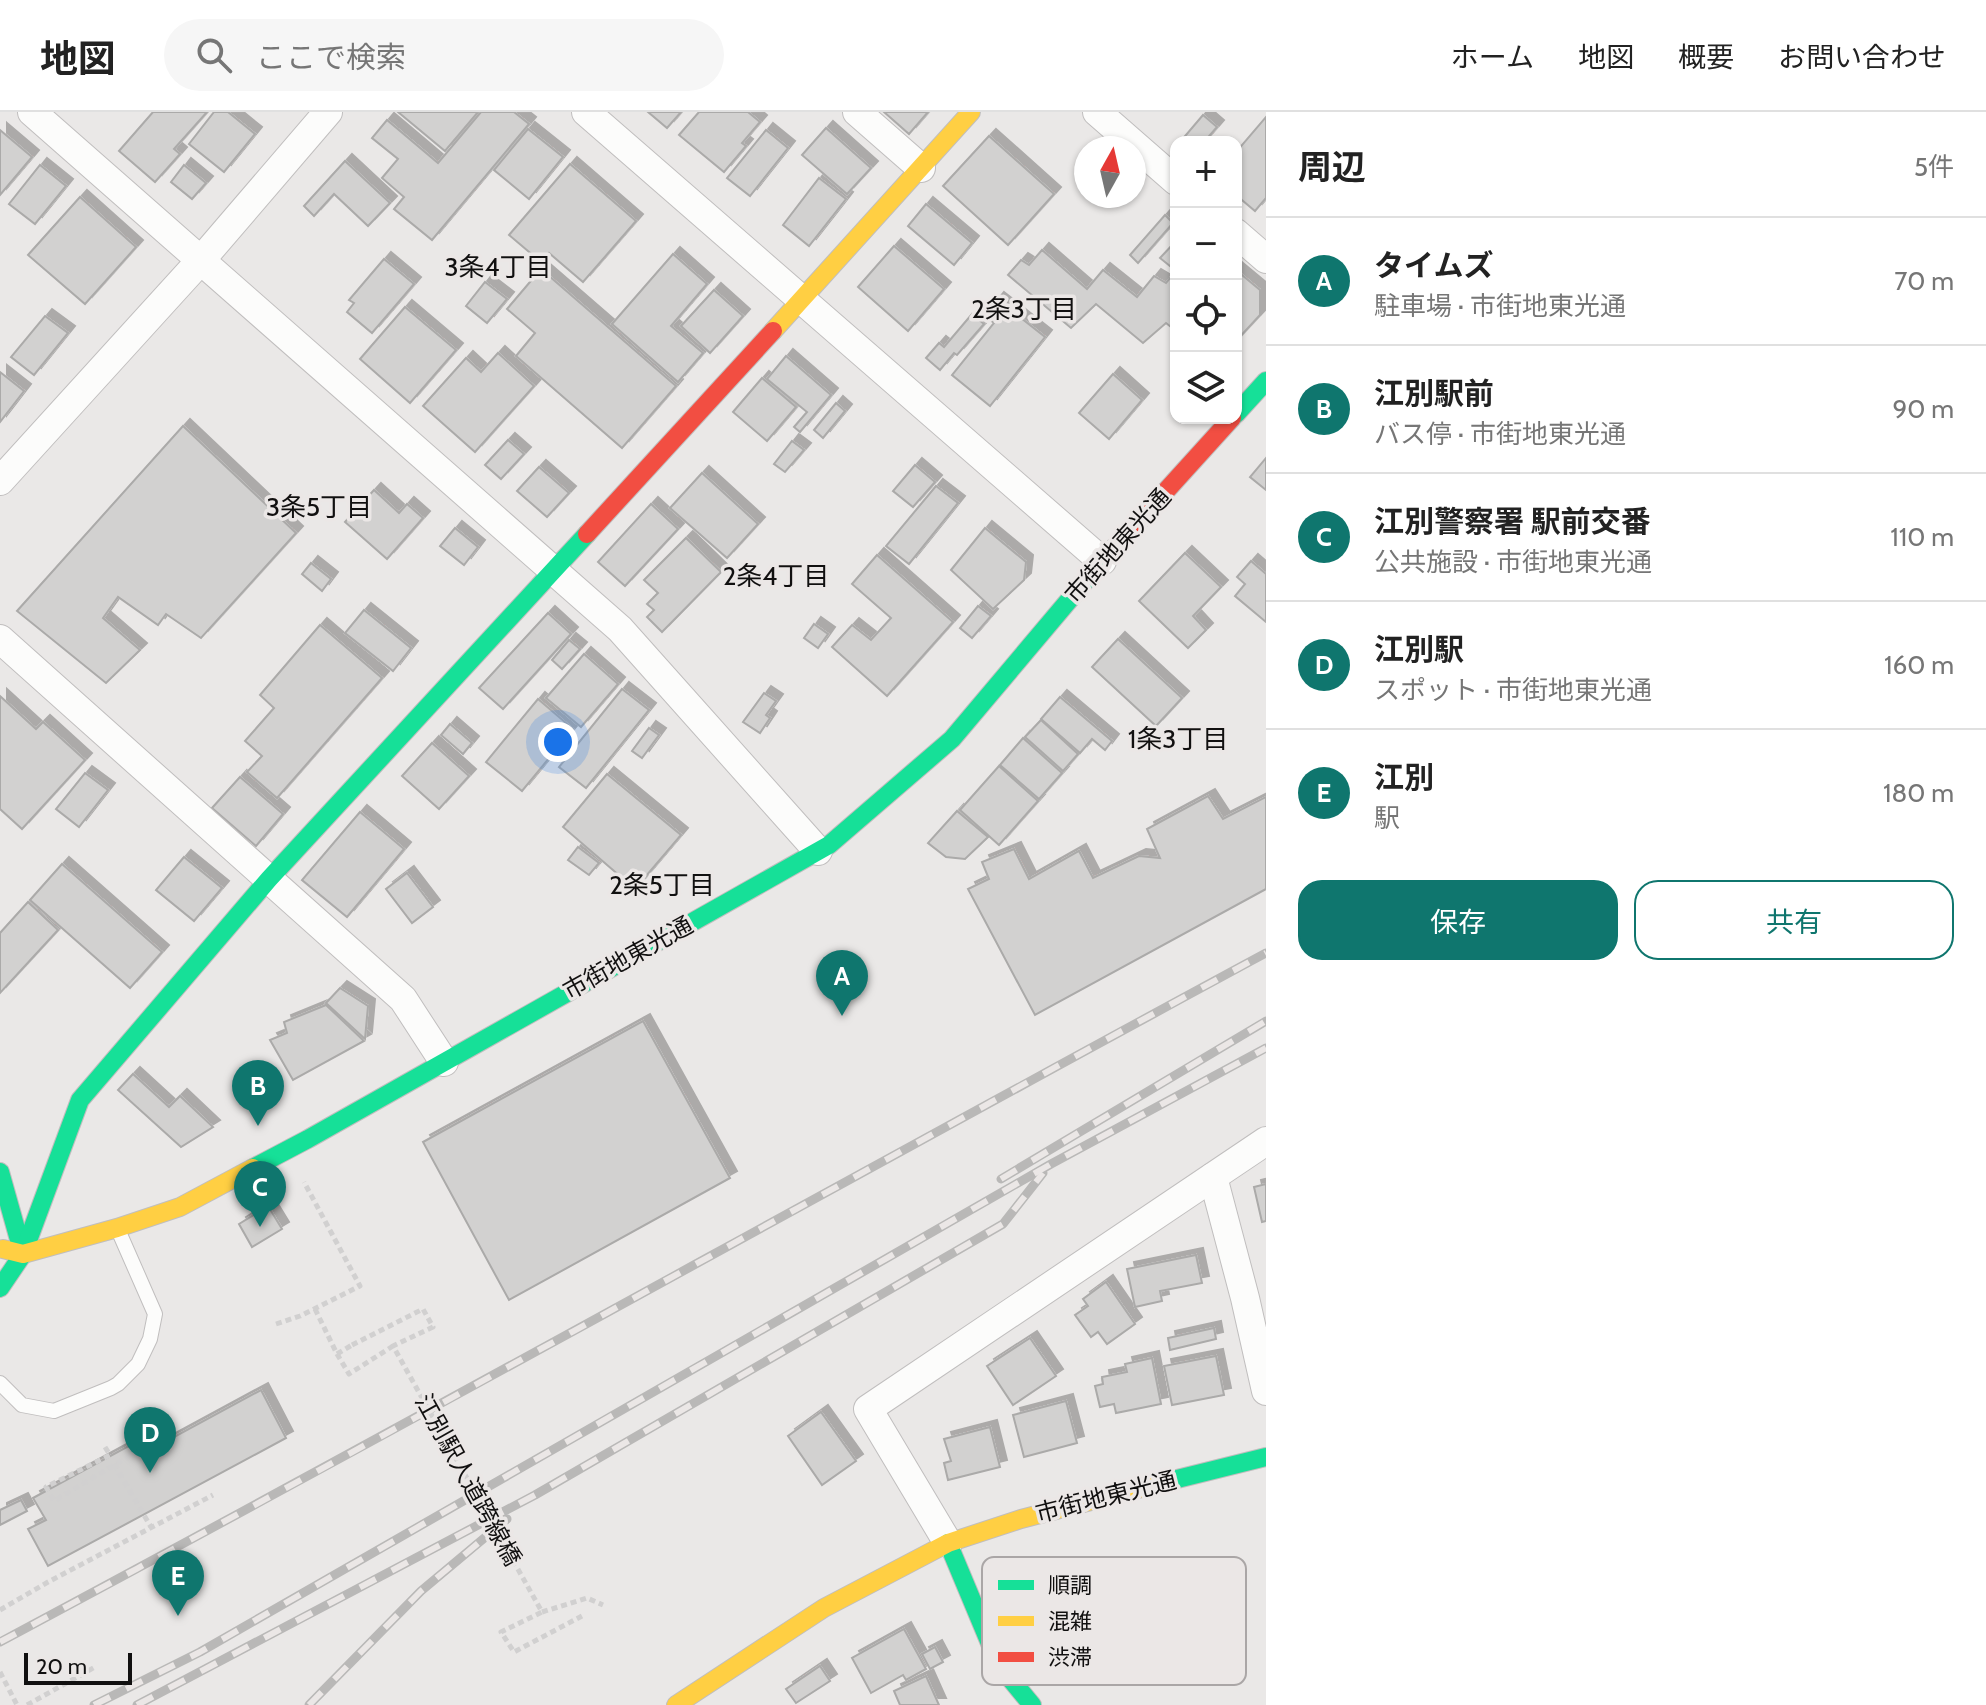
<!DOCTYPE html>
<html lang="ja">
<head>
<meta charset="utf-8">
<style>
  body { margin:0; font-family:Cabin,"Noto Sans JP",sans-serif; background:#f6f6f6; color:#222 }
  .controls { position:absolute; right:24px; top:24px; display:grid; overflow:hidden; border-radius:16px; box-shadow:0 2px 6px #0004 }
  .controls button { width:72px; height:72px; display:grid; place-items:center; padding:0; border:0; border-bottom:2px solid #e0e0e0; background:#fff; color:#222; font:40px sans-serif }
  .compass { position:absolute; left:1074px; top:24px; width:72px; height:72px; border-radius:50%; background:#fff; box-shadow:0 2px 6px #0004; rotate:8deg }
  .scale { position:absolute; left:24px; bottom:20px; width:108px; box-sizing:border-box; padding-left:8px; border:4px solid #111010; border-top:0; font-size:22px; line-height:28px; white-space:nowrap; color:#111010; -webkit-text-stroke:6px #ebe7e6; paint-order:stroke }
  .you { position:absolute; left:558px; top:630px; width:28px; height:28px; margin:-20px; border:6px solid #fff; border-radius:50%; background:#1a73e8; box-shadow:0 0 0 12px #1a73e833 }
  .badge { display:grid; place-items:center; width:52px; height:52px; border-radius:50%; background:#0f766e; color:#fff; font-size:26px; font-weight:700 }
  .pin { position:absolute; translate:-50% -66px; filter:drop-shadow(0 2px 4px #0008) }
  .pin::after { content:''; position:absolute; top:42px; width:28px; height:24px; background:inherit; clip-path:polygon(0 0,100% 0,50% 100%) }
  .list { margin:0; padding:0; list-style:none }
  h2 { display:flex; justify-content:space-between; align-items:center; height:104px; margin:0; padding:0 32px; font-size:34px }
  h2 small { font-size:26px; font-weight:400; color:#767676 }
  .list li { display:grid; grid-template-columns:52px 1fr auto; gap:24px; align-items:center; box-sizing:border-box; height:128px; padding:0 32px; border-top:2px solid #e0e0e0 }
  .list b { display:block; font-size:30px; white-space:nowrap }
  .list p { margin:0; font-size:26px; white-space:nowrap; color:#767676 }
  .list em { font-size:26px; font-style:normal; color:#767676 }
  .actions { display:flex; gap:16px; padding:24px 32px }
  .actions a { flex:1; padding:18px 0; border:2px solid #0f766e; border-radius:24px; text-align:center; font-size:28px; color:#0f766e }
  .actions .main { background:#0f766e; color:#fff }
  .icon { flex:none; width:44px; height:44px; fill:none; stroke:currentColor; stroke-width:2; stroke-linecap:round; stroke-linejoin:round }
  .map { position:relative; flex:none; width:1266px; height:1593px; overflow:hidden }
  header { display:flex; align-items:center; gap:48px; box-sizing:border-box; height:112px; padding:0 40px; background:#fff; border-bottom:2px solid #e0e0e0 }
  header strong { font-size:38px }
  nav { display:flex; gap:44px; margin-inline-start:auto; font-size:28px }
  .search { width:560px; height:72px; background:#f6f6f6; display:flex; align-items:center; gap:20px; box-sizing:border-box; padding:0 28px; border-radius:44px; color:#767676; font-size:30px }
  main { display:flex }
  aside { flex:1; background:#fff }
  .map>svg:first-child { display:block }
</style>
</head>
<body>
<header>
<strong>地図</strong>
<div class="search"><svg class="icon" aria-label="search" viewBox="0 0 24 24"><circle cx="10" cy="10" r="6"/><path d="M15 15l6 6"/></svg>ここで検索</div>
<nav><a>ホーム</a><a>地図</a><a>概要</a><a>お問い合わせ</a></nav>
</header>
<main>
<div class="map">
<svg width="1266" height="1593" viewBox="0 0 1266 1593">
  <defs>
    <filter id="shadow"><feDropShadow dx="7" dy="-7" stdDeviation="0" flood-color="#0004"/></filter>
  </defs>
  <rect width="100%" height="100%" fill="#eae8e7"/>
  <!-- building -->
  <g fill="#d2d1d0" stroke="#abaaa9" stroke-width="2" filter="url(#shadow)">
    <polygon points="153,0 207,0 174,37 180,42 155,70 119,39"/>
    <polygon points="214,0 228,0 255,22 224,60 189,32"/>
    <polygon points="398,0 478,0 445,39"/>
    <polygon points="481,0 514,0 529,12 432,128 394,97 404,85 382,66 398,47 372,26 387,8 438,51"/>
    <polygon points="648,0 681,0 667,16"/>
    <polygon points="699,0 748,0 760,10 742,31 746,34 724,60 679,23"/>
    <polygon points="884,0 928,0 909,22"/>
    <polygon points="1203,3 1217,15 1204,30 1180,30"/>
    <polygon points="1266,5 1266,86 1255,99 1236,83 1236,40"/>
    <polygon points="826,16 871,56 847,82 802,43"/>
    <polygon points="528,17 563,45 529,87 494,58"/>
    <polygon points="0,18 32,45 0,83"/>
    <polygon points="766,18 788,36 750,84 727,66"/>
    <polygon points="989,24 1054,82 1008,133 943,74"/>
    <polygon points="345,49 390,91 368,114 334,82 314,104 304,94"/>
    <polygon points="570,52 636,109 583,170 549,141 541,150 509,123"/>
    <polygon points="40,53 66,74 35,112 9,92"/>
    <polygon points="184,53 206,71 192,87 171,70"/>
    <polygon points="819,66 846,87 809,134 783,113"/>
    <polygon points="80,85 136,135 85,192 28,143"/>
    <polygon points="926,92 972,131 954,153 908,114"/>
    <polygon points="1165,103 1173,111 1138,151 1130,143"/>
    <polygon points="1176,129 1176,219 1166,211 1143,231 1096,192 1071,216 1008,163 1021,148 1029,153 1042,138 1087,177 1103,158 1137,185 1154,164 1166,171 1176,159 1160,146"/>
    <polygon points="894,134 944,177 908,219 858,175"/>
    <polygon points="673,142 707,172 671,214 703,241 678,270 612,212"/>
    <polygon points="384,147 414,172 372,221 347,200 354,191 349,188"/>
    <polygon points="541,157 676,274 622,336 516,244 535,221 507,197"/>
    <polygon points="1236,158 1260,178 1260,203 1236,229"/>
    <polygon points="485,170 507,187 487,211 466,194"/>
    <polygon points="714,178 743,204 710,241 681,214"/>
    <polygon points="997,187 1045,225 990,294 952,263 994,211 984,203"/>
    <polygon points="405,195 456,238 410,291 360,247"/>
    <polygon points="972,202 984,212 957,243 954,241 940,258 926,246 939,231 944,235"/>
    <polygon points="45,204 68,221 34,263 11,245"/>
    <polygon points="498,241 534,274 475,340 423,294 466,246 481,260"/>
    <polygon points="786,244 831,283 800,320 794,315 807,300 767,267"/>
    <polygon points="0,260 24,279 0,310"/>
    <polygon points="1113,262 1142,288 1109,327 1079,301"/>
    <polygon points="762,266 796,295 767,329 733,300"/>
    <polygon points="836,291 845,299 823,326 814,318"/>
    <polygon points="183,314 296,421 201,526 166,502 158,513 118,485 103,506 140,538 106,571 17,499"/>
    <polygon points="508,328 524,342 501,367 485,353"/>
    <polygon points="792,329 804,338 785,360 774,352"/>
    <polygon points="1266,346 1266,378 1250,365"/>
    <polygon points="915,353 935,370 913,395 893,379"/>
    <polygon points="539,355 569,381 547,405 517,379"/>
    <polygon points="702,361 758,412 727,446 670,396"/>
    <polygon points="936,374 958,391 909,452 886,434"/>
    <polygon points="374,378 399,401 407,392 423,406 387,447 345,410"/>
    <polygon points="651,392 678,417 625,474 598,450"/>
    <polygon points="455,416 478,435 464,453 440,434"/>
    <polygon points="985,416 1026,450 1024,468 993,497 951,458"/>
    <polygon points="686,426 721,460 662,520 647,505 654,498 647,492 658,481 644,468"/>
    <polygon points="1185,441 1221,475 1193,504 1206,518 1188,536 1139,489"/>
    <polygon points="877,443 953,510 887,584 832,535 852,513 871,528 891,506 852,472"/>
    <polygon points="1251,449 1266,462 1266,510 1235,484 1245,472 1237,465"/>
    <polygon points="311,451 331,467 322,479 302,462"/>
    <polygon points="978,494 991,504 972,526 960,516"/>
    <polygon points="364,498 411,536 393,559 345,521"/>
    <polygon points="548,501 571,522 503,597 479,576"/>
    <polygon points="814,512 828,522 818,536 804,526"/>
    <polygon points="320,513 382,566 277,686 247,660 262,644 245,629 274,596 260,583"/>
    <polygon points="1118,527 1182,586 1156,614 1092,555"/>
    <polygon points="569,528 580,537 562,557 552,548"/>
    <polygon points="584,542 618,572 581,615 546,586"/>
    <polygon points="622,577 649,598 586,676 559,655"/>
    <polygon points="764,581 776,589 766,603 770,606 760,621 743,610"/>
    <polygon points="0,584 36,617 43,610 85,648 22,717 0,697"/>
    <polygon points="1060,585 1112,629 1105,638 1092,627 1080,641 1041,607"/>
    <polygon points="538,587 573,617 522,679 486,650"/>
    <polygon points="1041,608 1078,642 1063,659 1025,625"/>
    <polygon points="450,612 472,631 463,642 441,623"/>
    <polygon points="649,616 659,623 642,646 632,639"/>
    <polygon points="1023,626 1062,661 1039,687 1000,653"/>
    <polygon points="432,631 469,664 439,697 402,664"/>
    <polygon points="999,654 1038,689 999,733 960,698"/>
    <polygon points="85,661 108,678 79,715 56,697"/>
    <polygon points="607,662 681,723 635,777 563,715"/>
    <polygon points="240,665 283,702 256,734 212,696"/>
    <polygon points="1208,684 1223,707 1266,685 1266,777 1035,903 968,777 989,767 982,750 1014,737 1029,767 1079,739 1093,766 1139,744 1160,746 1147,717"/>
    <polygon points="957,699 988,725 965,747 946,745 928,731"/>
    <polygon points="360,700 404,737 347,805 302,768"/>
    <polygon points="578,735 599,751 589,763 568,748"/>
    <polygon points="184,745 222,776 194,809 156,778"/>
    <polygon points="62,752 162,840 130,876 30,788"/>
    <polygon points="407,761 433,795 412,811 386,777"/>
    <polygon points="28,790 58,818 0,881 0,821"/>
    <polygon points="340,876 368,894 365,927 326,891"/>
    <polygon points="326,893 364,929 293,968 270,928 287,921 284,910"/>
    <polygon points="643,909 730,1066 509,1188 423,1030"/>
    <polygon points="133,962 169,995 180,984 213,1015 181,1035 118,978"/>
    <polygon points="1266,1072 1266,1109 1262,1110 1254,1075"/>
    <polygon points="268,1094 282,1117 252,1135 239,1112"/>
    <polygon points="1196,1143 1202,1171 1160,1179 1162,1189 1135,1195 1127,1157"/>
    <polygon points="1106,1170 1135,1212 1107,1232 1098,1220 1091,1225 1075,1203 1088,1194 1083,1187"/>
    <polygon points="1214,1216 1216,1227 1170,1238 1168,1226"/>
    <polygon points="1030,1226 1056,1264 1013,1293 987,1254"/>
    <polygon points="1216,1244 1224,1283 1172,1293 1164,1254"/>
    <polygon points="1152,1246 1161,1292 1116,1301 1114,1292 1100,1295 1095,1274 1103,1272 1102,1265 1127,1260 1125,1252"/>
    <polygon points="261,1278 286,1326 48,1454 28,1417 46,1408 33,1386 147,1324 154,1336"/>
    <polygon points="1066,1289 1077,1331 1024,1345 1013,1303"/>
    <polygon points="821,1300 856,1349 822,1373 788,1324"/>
    <polygon points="990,1315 1000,1355 948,1368 944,1351 951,1349 944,1327"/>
    <polygon points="21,1388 27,1399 0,1413 0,1398"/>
    <polygon points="904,1517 926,1557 906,1568 903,1563 871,1581 852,1546"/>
    <polygon points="935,1535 943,1550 930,1557 922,1542"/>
    <polygon points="820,1554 830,1569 796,1591 786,1577"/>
    <polygon points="926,1564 939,1593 900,1593 894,1579"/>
  </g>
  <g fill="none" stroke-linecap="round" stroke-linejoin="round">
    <!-- lane casing -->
    <g stroke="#c0bebe" stroke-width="16">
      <polyline id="lane" points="0,1271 22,1293 54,1299 111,1276 118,1272 138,1252 150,1227 155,1202 119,1120"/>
    </g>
    <!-- street casing -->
    <g stroke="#c0bebe" stroke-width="30">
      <g id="street">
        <polyline points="32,0 620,517 818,739"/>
        <polyline points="586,0 1102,449"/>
        <polyline points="857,0 921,56"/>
        <polyline points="1097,0 1176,69"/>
        <polyline points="1236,121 1266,147"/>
        <polyline points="0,369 201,148 328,0"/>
        <polyline points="0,527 403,887 444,950"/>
        <polyline points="1213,1065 1245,1186 1266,1279"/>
        <polyline points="948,1431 868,1297 1266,1029"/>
      </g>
    </g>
    <!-- fast casing -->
    <g stroke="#c0bebe" stroke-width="20">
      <g id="fast">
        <polyline points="1236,302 1266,269"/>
        <polyline points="253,1056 308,1027 829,733 952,627 1102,449 1136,412"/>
        <polyline points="0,1060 23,1142"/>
        <polyline points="0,1176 23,1142 80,988 269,767 587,422"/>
        <polyline points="1161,1371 1266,1345"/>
        <polyline points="948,1431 999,1553 1032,1593"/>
      </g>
    </g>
    <!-- slow casing -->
    <g stroke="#c0bebe" stroke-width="20">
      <g id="slow">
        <polyline points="773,219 971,0"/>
        <polyline points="3,1137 23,1142 117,1116 180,1095 253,1056"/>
        <polyline points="676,1593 824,1496 948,1431 1021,1407 1161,1371"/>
      </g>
    </g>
    <!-- jam casing -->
    <g stroke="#c0bebe" stroke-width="20">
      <g id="jam">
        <polyline points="1136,412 1232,306"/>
        <polyline points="587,422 773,219"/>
      </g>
    </g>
    <!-- path -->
    <g stroke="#d1d0d0" stroke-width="5" stroke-dasharray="6 4" stroke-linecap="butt">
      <polyline points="315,1197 337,1242 349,1262 393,1234"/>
      <polyline points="276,1212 300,1204 360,1174 304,1070"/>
      <polyline points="337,1242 352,1233"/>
      <polyline points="105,1335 110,1343 46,1375 54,1389 153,1330 145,1314"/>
      <polyline points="114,1352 151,1415"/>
      <polyline points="0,1498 48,1470 213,1383"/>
      <polyline points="542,1500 587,1486 603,1493"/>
      <polyline points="0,1560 17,1593"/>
      <polyline points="27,1593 95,1555"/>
    </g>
    <!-- lane -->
    <use href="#lane" stroke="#fcfcfb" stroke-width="14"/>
    <!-- street -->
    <use href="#street" stroke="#fcfcfb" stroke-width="28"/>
    <!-- fast -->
    <use href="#fast" stroke="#16e098" stroke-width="18"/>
    <!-- slow -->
    <use href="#slow" stroke="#ffcf43" stroke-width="18"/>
    <!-- jam -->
    <use href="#jam" stroke="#f24e42" stroke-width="18"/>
    <!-- rail casing -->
    <g stroke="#b9b8b7" stroke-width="9">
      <g id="rail">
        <polyline points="1001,1067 1266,909"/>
        <path d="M0 1530C424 1304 843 1069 1266 841"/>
        <polyline points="94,1593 200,1540 1051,1052 1266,936"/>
        <polyline points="137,1593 535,1383 1003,1112 1043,1061"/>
        <polyline points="309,1593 421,1479 507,1407"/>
      </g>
    </g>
    <!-- rail -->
    <use href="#rail" stroke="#ebe7e6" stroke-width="6" stroke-dasharray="18" stroke-linecap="butt"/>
    <!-- path-bridge -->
    <polyline stroke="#d1d0d0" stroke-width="5" stroke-dasharray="6 4" stroke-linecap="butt" points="352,1233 423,1197 433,1215 393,1234 542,1500 501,1520 514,1540 582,1504"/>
  </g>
  <g text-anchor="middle" stroke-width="7" stroke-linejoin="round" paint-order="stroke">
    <!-- street labels -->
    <g font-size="24" fill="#111010" stroke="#ebe7e6">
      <text transform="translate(1118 434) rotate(-48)" y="8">市街地東光通</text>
      <text transform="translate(628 846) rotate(-29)" y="8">市街地東光通</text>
      <text transform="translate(468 1368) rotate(61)" y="8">江別駅人道跨線橋</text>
      <text transform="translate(1106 1385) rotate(-14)" y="8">市街地東光通</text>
    </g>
    <!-- neighbourhood labels -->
    <g font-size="26" fill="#111010" stroke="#ebe7e6">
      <text x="498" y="164">3条4丁目</text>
      <text x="1024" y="206">2条3丁目</text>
      <text x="319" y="404">3条5丁目</text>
      <text x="776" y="473">2条4丁目</text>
      <text x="1178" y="636">1条3丁目</text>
      <text x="662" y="782">2条5丁目</text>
    </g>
  </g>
  <!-- legend -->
  <rect x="982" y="1445" width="264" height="128" rx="12" fill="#ebe7e6" stroke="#aaa6a6" stroke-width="2"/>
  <rect x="998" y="1468" width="36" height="10" fill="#16e098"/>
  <rect x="998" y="1504" width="36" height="10" fill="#ffcf43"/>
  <rect x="998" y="1540" width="36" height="10" fill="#f24e42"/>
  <g font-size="22" fill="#111010">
    <text x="1048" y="1481">順調</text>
    <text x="1048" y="1517">混雑</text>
    <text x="1048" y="1553">渋滞</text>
  </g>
</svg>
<div class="controls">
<button>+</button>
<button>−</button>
<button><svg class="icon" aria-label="locate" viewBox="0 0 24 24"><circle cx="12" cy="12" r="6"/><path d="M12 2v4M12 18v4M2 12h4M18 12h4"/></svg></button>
<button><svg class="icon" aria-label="layers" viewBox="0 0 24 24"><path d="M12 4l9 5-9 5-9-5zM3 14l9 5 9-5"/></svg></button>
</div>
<svg class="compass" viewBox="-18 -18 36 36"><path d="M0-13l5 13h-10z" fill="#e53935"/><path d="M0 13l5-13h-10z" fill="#767676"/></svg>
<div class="scale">20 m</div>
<div class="you"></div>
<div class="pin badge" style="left:842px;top:904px">A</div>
<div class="pin badge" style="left:258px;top:1014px">B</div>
<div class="pin badge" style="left:260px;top:1115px">C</div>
<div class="pin badge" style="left:150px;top:1361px">D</div>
<div class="pin badge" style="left:178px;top:1504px">E</div>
</div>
<aside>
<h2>周辺<small>5件</small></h2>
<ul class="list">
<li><span class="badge">A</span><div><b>タイムズ</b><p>駐車場 · 市街地東光通</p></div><em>70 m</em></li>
<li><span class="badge">B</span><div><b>江別駅前</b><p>バス停 · 市街地東光通</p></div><em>90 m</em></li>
<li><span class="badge">C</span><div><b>江別警察署 駅前交番</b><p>公共施設 · 市街地東光通</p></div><em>110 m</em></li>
<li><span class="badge">D</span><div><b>江別駅</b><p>スポット · 市街地東光通</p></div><em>160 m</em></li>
<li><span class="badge">E</span><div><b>江別</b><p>駅</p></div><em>180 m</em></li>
</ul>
<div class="actions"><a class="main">保存</a><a>共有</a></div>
</aside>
</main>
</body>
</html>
